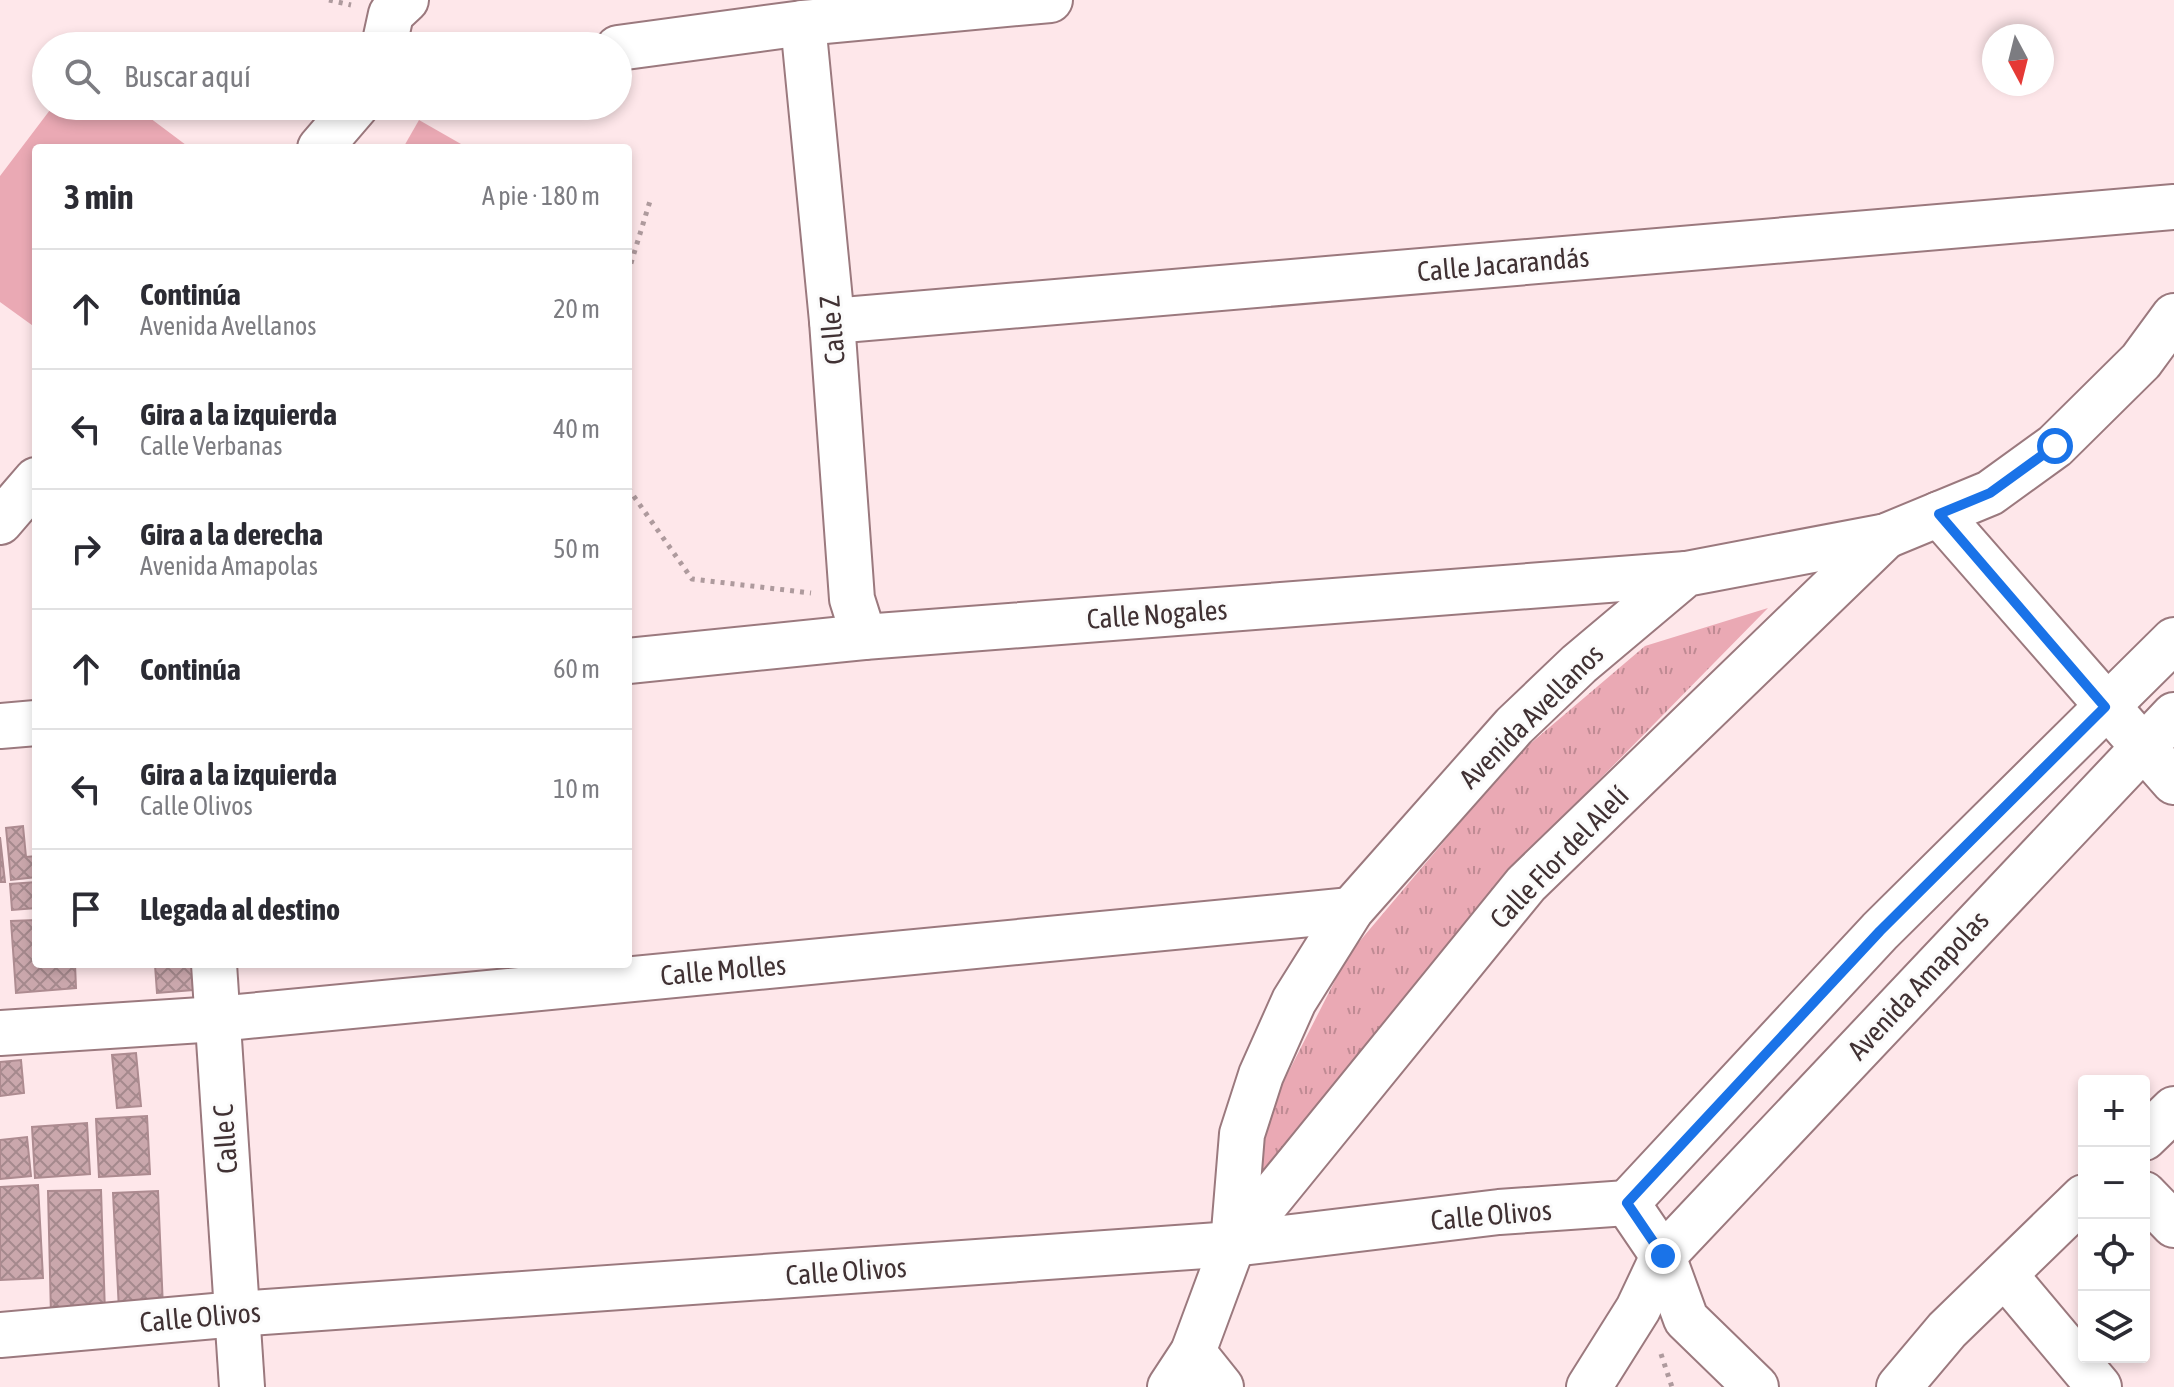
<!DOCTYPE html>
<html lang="es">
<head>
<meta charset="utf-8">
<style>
  body { margin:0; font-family:"Asap Condensed",sans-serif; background:#f2f2f3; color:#2b2b33 }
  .controls { position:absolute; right:24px; bottom:24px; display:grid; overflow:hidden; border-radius:8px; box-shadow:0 4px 12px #0003 }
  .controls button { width:72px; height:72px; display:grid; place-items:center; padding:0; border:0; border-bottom:2px solid #e1e1e2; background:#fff; color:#2b2b33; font:40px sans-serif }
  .compass { position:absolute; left:1982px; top:24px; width:72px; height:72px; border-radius:50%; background:#fff; box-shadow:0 4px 12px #0003; rotate:173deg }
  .stop { position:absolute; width:24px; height:24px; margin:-18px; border:6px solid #1a73e8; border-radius:50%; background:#fff }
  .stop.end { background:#1a73e8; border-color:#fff; box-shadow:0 2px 8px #0008 }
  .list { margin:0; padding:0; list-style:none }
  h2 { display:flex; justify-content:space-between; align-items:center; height:104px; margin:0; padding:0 32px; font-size:34px }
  h2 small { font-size:26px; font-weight:400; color:#7c7c81 }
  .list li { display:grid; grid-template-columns:52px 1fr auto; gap:24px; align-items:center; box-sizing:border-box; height:120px; padding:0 32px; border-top:2px solid #e1e1e2 }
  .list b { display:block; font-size:30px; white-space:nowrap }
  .list p { margin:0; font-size:26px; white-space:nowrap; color:#7c7c81 }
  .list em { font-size:26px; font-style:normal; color:#7c7c81 }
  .icon { flex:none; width:44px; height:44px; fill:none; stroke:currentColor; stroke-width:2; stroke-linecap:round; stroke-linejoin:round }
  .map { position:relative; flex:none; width:2174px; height:1387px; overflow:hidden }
  .search { position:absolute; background:#fff; box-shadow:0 4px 12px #0003; left:32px; top:32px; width:600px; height:88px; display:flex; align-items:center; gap:20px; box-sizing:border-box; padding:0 28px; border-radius:44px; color:#7c7c81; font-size:30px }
  .panel { position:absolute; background:#fff; box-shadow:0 4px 12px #0003; left:32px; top:144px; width:600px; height:824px; border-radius:8px }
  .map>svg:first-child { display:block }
</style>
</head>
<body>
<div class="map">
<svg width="2174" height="1387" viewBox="0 0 2174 1387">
  <defs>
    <pattern id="grass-tufts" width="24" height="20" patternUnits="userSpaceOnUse" patternTransform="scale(2)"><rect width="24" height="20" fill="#eaa9b4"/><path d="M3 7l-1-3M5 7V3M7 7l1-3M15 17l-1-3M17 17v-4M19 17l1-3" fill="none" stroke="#bf8a93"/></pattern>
    <pattern id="building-cross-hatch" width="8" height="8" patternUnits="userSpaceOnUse" patternTransform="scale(2)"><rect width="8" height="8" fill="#caa7ac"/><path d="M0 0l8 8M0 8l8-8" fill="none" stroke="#a5898d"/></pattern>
  </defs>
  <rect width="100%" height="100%" fill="#fee7ea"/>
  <!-- grass -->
  <polygon fill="url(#grass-tufts)" points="1768,608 1491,890 1260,1179 1261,1126 1348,955 1517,755 1645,646"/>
  <!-- pitch -->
  <g fill="#eaa9b4">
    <polygon points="53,106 134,106 190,148 36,148 36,328 0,302 0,176"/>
    <polygon points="419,120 468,148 403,148"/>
  </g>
  <!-- building -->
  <g fill="url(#building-cross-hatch)" stroke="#ad8b90" stroke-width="2">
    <polygon points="23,826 26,857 36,856 36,877 11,880 6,828"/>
    <polygon points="0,837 5,882 0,882"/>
    <polygon points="36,882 36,908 12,910 10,884"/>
    <polygon points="36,920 36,964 75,964 76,988 16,993 11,921"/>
    <polygon points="192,964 193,990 157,993 155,965"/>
    <polygon points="136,1053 141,1106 117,1108 112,1055"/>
    <polygon points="21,1060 24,1093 0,1096 0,1062"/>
    <polygon points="147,1116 150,1174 99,1177 96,1119"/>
    <polygon points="87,1123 90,1174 35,1178 32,1127"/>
    <polygon points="27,1137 31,1176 0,1179 0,1140"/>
    <polygon points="38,1185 43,1278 0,1280 0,1187"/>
    <polygon points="101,1190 105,1313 51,1315 48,1191"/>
    <polygon points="158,1191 163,1308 119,1310 113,1193"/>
  </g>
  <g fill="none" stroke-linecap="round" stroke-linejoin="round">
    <!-- minor casing -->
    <g stroke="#9b797e" stroke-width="48">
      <g id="minor">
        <polyline points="803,23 832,321 852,599 864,637"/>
        <polyline points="384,46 391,14 406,0"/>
        <polyline points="618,48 803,23 1050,0"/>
        <polyline points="320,148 356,106"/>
        <polyline points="832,321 2174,207"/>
        <polyline points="1939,514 2174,782"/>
        <polyline points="0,522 36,480"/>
        <polyline points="628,661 864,637 1686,574"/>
        <polyline points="0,726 36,723"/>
        <polyline points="214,964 242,1387"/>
        <polyline points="0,1033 217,1019 1351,910"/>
        <polyline points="2144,1138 2174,1109"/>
        <polyline points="2144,1194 2174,1225"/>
        <polyline points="1627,1203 1880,931 2174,640"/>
        <polyline points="1627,1203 1663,1256 1686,1319 1756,1387"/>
        <polyline points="1233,1244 1526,884 1886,536"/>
        <polyline points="2005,1275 2099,1387"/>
        <polyline points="0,1335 237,1314 1233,1244 1499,1212 1627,1203"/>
        <polyline points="1193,1352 1221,1387"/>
        <polyline points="1170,1387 1193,1352 1233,1244 1242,1134 1261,1075 1294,1001 1351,910 1514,726 1579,664 1686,574 1886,536 1990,493 2055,446 2141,361 2174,316"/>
        <polyline points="1589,1387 1638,1309 1663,1256 2174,715"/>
        <polyline points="1899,1387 1947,1330 2084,1197"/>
      </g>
    </g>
    <!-- path -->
    <g stroke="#ae9a9d" stroke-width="5" stroke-dasharray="4 6" stroke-linecap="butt">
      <polyline points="329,0 351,5"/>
      <polyline points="628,273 650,201"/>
      <polyline points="628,488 692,579 811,593"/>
      <polyline points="1661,1354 1672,1387"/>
    </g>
    <!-- minor -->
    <use href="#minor" stroke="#fff" stroke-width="44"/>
  </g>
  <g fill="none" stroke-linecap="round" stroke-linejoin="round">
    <!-- route -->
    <polyline stroke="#1a73e8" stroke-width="10" points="1663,1256 1627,1203 1880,931 2105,707 1939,514 1990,493 2055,446"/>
  </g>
  <g text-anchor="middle" stroke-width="6" stroke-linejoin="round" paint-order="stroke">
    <!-- street labels -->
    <g font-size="28" fill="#403133" stroke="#fbfbfb">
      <text transform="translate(1503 264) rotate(-5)" y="10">Calle Jacarandás</text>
      <text transform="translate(832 330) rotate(-95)" y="10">Calle Z</text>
      <text transform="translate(1157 614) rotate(-4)" y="10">Calle Nogales</text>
      <text transform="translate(1531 716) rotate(-45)" y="10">Avenida Avellanos</text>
      <text transform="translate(1559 857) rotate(-46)" y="10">Calle Flor del Alelí</text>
      <text transform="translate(723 970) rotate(-5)" y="10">Calle Molles</text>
      <text transform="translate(1918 985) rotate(-47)" y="10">Avenida Amapolas</text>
      <text transform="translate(225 1139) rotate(-94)" y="10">Calle C</text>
      <text transform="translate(1491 1215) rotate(-5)" y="10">Calle Olivos</text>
      <text transform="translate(846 1271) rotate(-4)" y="10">Calle Olivos</text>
      <text transform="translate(200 1317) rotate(-5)" y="10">Calle Olivos</text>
    </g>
  </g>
</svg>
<div class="controls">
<button>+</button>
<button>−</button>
<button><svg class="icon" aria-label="locate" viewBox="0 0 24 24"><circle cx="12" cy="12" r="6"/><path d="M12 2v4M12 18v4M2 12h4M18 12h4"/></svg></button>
<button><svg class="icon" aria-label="layers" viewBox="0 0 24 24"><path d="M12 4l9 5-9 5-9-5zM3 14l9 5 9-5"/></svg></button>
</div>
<svg class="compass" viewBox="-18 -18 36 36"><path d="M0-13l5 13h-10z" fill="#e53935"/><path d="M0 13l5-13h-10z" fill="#7c7c81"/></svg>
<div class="stop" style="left:2055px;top:446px"></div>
<div class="stop end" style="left:1663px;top:1256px"></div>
<div class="search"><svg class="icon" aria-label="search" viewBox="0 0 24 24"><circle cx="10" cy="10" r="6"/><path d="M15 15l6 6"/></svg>Buscar aquí</div>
<section class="panel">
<h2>3 min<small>A pie · 180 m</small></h2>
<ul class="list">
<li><svg class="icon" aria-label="ahead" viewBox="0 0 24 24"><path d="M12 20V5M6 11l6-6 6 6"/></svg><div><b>Continúa</b><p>Avenida Avellanos</p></div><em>20 m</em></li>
<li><svg class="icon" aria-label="left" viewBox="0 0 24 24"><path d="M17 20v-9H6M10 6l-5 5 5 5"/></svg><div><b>Gira a la izquierda</b><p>Calle Verbanas</p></div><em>40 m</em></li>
<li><svg class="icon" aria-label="right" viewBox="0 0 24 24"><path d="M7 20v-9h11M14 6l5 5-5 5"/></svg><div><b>Gira a la derecha</b><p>Avenida Amapolas</p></div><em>50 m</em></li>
<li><svg class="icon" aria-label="ahead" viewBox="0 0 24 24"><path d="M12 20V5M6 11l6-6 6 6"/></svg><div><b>Continúa</b></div><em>60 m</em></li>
<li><svg class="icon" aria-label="left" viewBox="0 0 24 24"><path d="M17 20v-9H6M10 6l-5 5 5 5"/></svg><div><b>Gira a la izquierda</b><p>Calle Olivos</p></div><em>10 m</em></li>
<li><svg class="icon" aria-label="arrive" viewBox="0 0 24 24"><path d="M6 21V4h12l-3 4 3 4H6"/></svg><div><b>Llegada al destino</b></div></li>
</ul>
</section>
</div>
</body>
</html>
